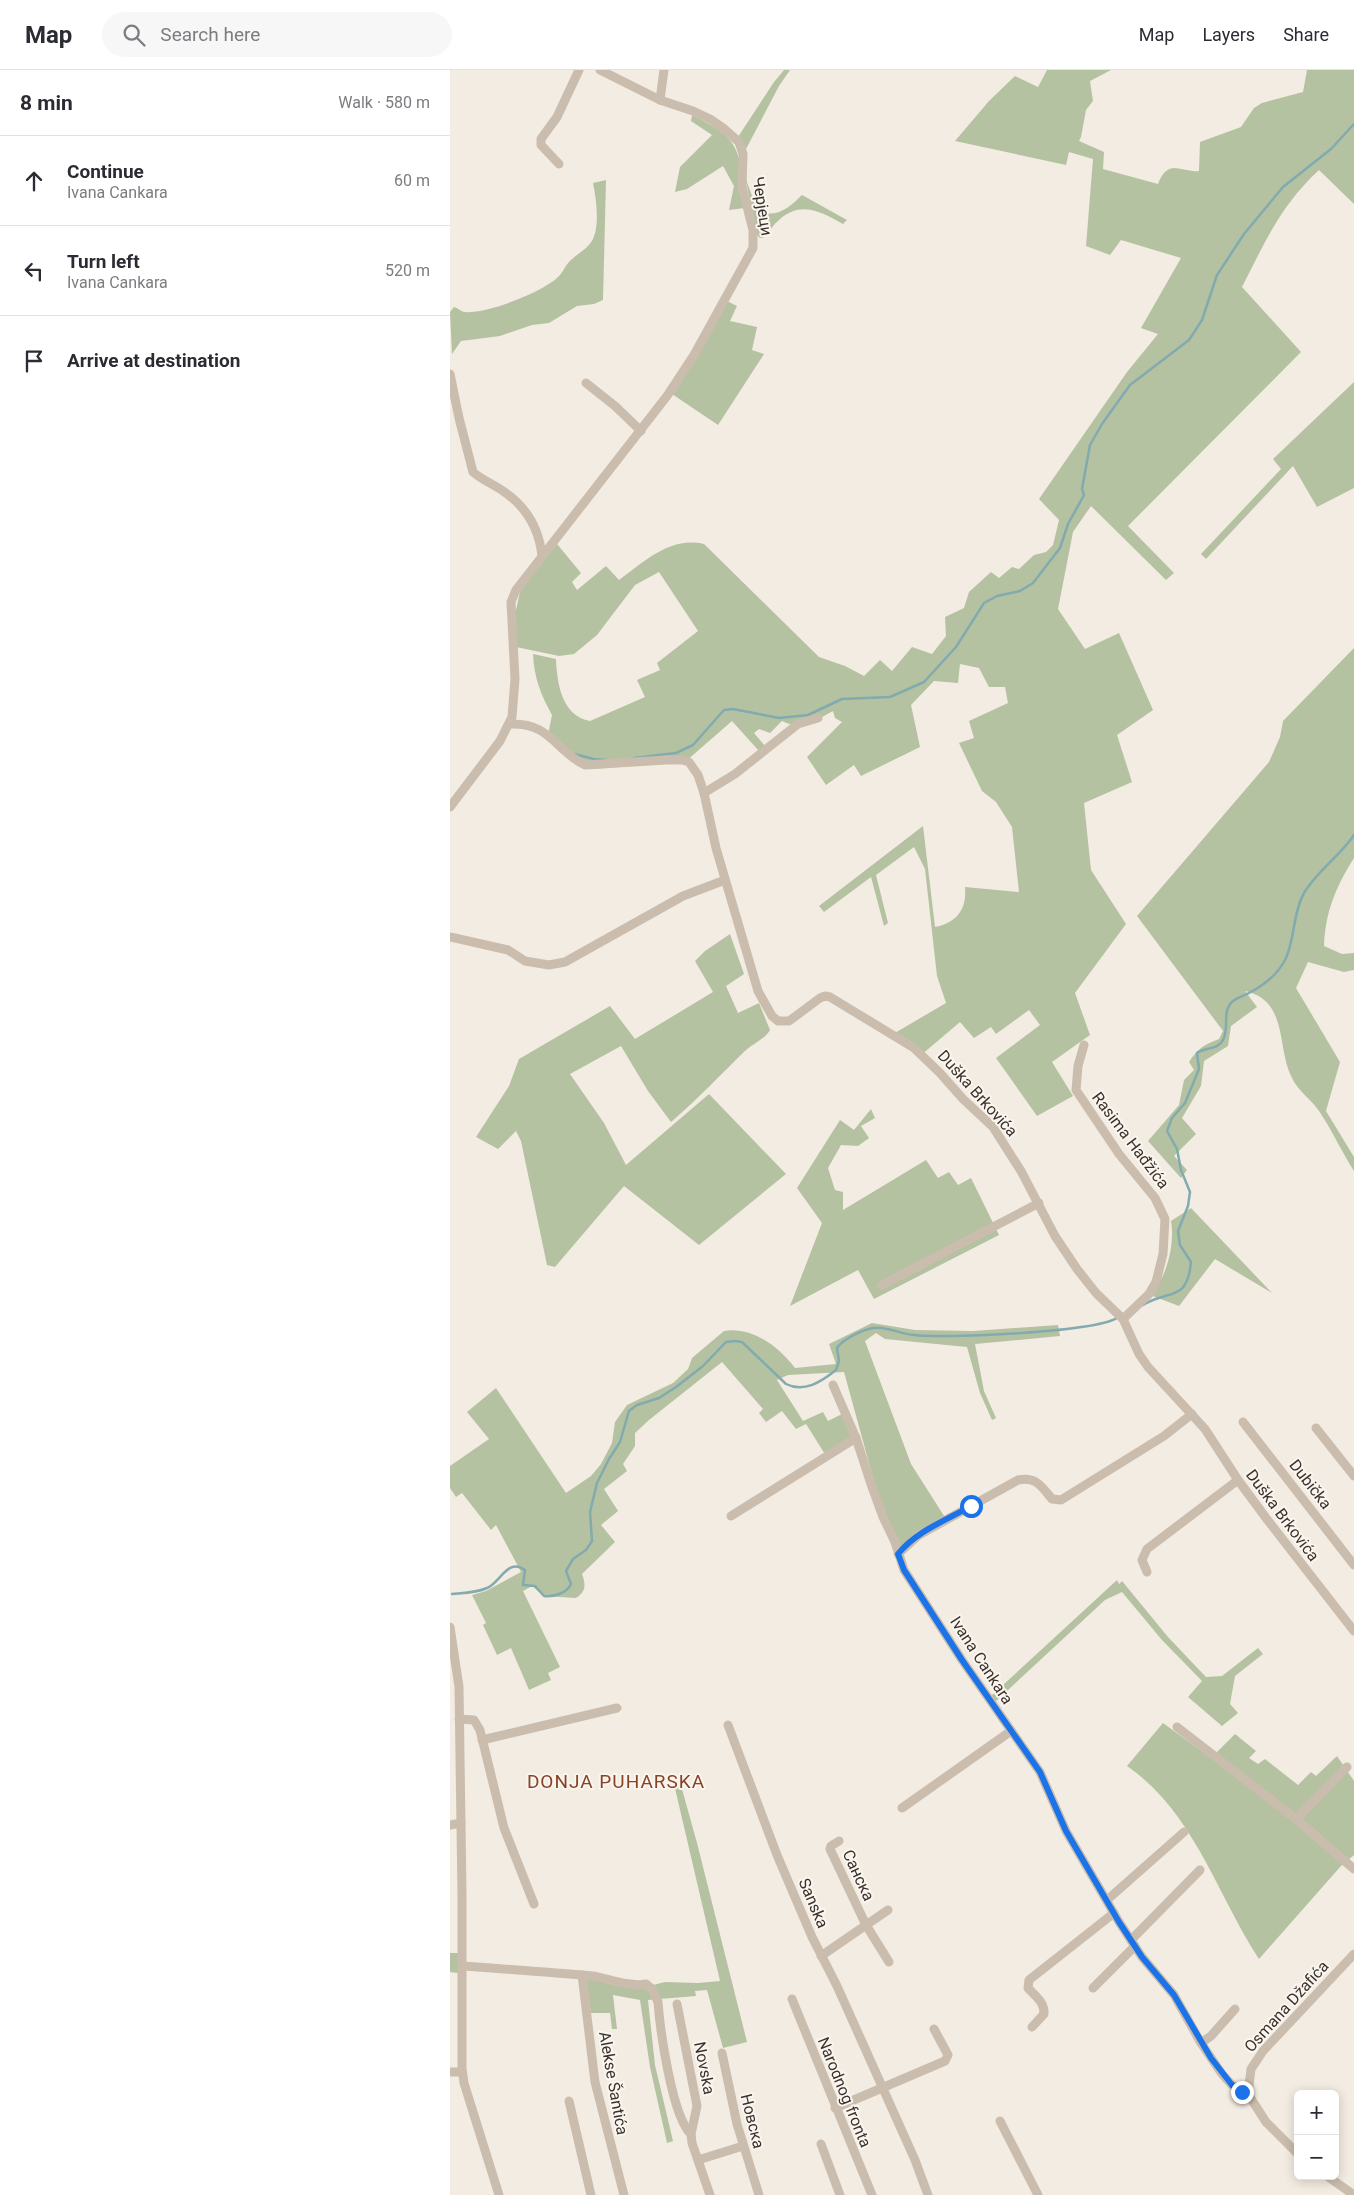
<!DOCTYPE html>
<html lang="en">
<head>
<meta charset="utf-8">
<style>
  body { margin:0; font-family:Roboto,sans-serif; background:#f7f7f7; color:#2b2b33 }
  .controls { position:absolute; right:15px; bottom:15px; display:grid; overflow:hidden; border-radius:8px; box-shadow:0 2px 12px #0003 }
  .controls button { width:45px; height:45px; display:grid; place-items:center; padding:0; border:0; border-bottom:1px solid #e1e1e2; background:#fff; color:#2b2b33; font:25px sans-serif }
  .stop { position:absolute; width:15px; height:15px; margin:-11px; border:4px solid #1a73e8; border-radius:50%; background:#fff }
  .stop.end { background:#1a73e8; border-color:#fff; box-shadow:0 1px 5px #0008 }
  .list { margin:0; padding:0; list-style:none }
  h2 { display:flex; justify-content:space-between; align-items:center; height:65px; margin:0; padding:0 20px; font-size:21px }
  h2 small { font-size:16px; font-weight:400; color:#7c7c81 }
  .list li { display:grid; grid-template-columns:32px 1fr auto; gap:15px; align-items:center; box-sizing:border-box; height:90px; padding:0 20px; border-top:1px solid #e1e1e2 }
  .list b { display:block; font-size:19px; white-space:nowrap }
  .list p { margin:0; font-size:16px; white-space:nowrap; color:#7c7c81 }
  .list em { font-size:16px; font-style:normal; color:#7c7c81 }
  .icon { flex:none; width:28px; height:28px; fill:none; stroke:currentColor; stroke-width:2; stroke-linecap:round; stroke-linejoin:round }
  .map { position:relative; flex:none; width:904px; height:2125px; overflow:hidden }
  header { display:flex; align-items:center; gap:30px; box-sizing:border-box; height:70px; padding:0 25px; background:#fff; border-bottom:1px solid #e1e1e2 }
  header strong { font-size:24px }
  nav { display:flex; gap:28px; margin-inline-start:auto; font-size:18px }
  .search { width:350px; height:45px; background:#f7f7f7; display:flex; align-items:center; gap:12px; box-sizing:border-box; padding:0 18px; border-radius:28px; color:#7c7c81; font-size:19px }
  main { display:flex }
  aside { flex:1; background:#fff }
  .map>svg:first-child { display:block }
</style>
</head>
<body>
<header>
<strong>Map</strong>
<div class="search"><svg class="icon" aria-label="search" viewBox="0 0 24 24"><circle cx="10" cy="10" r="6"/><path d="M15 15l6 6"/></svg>Search here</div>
<nav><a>Map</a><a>Layers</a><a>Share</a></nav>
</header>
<main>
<aside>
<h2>8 min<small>Walk · 580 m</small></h2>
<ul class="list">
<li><svg class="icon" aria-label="ahead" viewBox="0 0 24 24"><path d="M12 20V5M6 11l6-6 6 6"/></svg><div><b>Continue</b><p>Ivana Cankara</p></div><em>60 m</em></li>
<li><svg class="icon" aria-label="left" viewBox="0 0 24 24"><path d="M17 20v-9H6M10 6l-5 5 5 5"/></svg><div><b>Turn left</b><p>Ivana Cankara</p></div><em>520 m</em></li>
<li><svg class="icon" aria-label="arrive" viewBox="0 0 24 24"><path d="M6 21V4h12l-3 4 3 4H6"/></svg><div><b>Arrive at destination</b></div></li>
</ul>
</aside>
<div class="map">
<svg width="904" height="2125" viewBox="0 0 904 2125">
  <rect width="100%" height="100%" fill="#f3ece2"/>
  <!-- green -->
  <g fill="#b5c2a1">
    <polygon points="334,0 340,0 329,16 296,79 288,67 324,12"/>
    <path d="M597 0H661L640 11 643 31 636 40 631 67 629 71 654 82 653 99 708 114C719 87 730 103 749 101L750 72 791 57 804 38 812 33 853 22 857 0H904V134L869 100C831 135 815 172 792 217L851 282 678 456 724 503 716 510 641 436 623 462 608 539 635 579 669 563 703 640 667 665 682 712 634 733 641 800 676 854 625 923 640 965 602 992 623 1026 587 1046 546 988 590 955 579 940 546 964 541 957 524 968 510 952 470 986 438 967 496 933 487 906 475 799 464 777 426 805 438 853 434 856 421 807 374 842 369 836 473 756 485 857C507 853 517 839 515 817L569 822 562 757 546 732 532 721 509 673 524 668 519 651 558 633 555 617H539L529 598 510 594 508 613 484 611 461 635 470 677 411 706 404 695 376 715 357 687 392 652 385 648 383 641C366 650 351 661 332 651L320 663 309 659 304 663 315 676 309 681 282 651 235 692 143 699 98 665 102 645C91 625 84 608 83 584L106 589C107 614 112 646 140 651L195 627 187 610 210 600 207 593 248 561 209 502 185 515 147 565 124 584 109 586 66 577 65 545 71 517 107 474 131 503 122 512 127 520 156 496 169 510C194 492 220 466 254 474L369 587 395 596 414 606 430 590 442 601 462 577 482 584 496 566 495 547 514 538 519 522 541 502 549 508 562 497 569 499 584 485 596 482 603 475 609 450 589 429 677 302 708 264 691 258 731 188 671 170 660 185 636 176 643 89 619 82 616 95 505 71 539 31 565 6 588 17Z"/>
    <path d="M242 45C296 71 289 84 295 138L279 140 284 116 273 96 237 119 225 122 230 97 262 65 241 51Z"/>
    <path d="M295 107 305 134 311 142C328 148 341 136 352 125L397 150 393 154C371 142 351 130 329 150 323 155 319 162 313 168H310L307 165Z"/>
    <path d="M156 110 153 230 144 234 127 236 99 253 82 255 50 266 11 271 2 284 0 242 4 237C7 238 11 241 14 242 37 244 90 223 107 208 113 203 115 195 121 190 128 183 138 179 143 169 150 154 146 128 143 113Z"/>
    <polygon points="277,231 287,236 280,251 307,257 302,280 314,284 268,355 222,324"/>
    <polygon points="904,312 904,418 867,437 843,396 756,489 751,484 831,399 823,389"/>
    <path d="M904 578V788C886 816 875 843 874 876L892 884 904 883V900L894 902 858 892 846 918 890 992 876 1041 904 1087V1101C891 1081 882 1060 869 1041 861 1029 848 1021 842 1008 826 977 839 931 795 921L807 937 781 956 778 976 754 991 751 1016 732 1048 746 1064 724 1086 737 1100 731 1108 698 1071 729 1035 734 1010 744 1000 739 992C747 979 755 974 769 969L773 961 687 846 819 692 830 667 833 651Z"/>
    <path d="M280 864 294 904 276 916 288 943 309 933 320 960C315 969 304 973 296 980 271 1004 248 1029 221 1052L198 1021 171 976 120 1004 154 1053 176 1095 259 1024 336 1104 249 1175 174 1116 105 1197 97 1195 71 1071 66 1061 48 1079 26 1067 59 1016 69 989 160 936 185 969 263 922 245 891 255 881Z"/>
    <polygon points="421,1039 425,1048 411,1056 419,1068 408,1076 391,1075 378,1098 385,1120 393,1122 393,1140 476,1090 488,1108 499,1102 508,1115 521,1108 549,1165 424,1229 408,1200 340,1236 372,1153 347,1118 390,1050 404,1060"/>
    <path d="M741 1138 822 1223 765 1189 729 1236 700 1225C717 1208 725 1174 721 1151Z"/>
    <path d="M422 1253 465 1260 523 1261 608 1255 610 1266 525 1274 534 1321 546 1348 542 1350 530 1323 517 1277 435 1269 426 1263 415 1271 461 1394 496 1449 450 1480 433 1444 394 1302 338 1305 327 1310 353 1351 373 1342 378 1351 392 1344 402 1366 378 1389 356 1354 346 1359 332 1341 316 1352 309 1343 313 1339 272 1292 199 1350 185 1363V1376L173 1394 177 1401 154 1419 168 1441 151 1455 165 1472 132 1504C136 1515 136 1521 126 1528L94 1526 82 1516 73 1521 110 1597 98 1603 101 1610 79 1620 61 1578 47 1585 33 1555 36 1553 22 1525 36 1521 71 1502 46 1455 41 1460 12 1423 6 1427 0 1418V1396L39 1369 17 1342 46 1318 116 1423 141 1406 151 1394 162 1373 165 1352 177 1335 223 1313 238 1299 242 1288 274 1261C302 1256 329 1277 345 1298L386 1294 379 1274Z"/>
    <polygon points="667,1510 669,1514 672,1511 718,1567 756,1607 772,1606 808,1578 813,1584 785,1606 780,1634 788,1643 772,1656 738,1627 752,1611 712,1570 672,1522 655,1530 545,1632 541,1626"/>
    <path d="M713 1653 761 1688 785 1664 806 1681 799 1688 808 1694 815 1689 848 1715 861 1702 866 1706 887 1686 904 1711V1785L891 1796 809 1889C767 1825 744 1742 677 1696Z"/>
    <polygon points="230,1712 247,1773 297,1972 273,1978 257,1920 245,1921 246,1926 198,1930 205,1995 223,2071 217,2073 200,1997 190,1930 163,1925 167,1959 162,1959 160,1943 141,1943 136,1906 199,1916 215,1912 248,1913 270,1911 224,1714"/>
    <polygon points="0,1883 8,1883 8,1903 0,1902"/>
  </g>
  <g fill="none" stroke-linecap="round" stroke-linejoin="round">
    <!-- stream -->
    <g stroke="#81abaf" stroke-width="2.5">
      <polyline points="124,684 144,689 156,690"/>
      <polyline points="184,688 226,683 243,675 274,640 283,639 329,648 358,645 392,629 440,627 474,612 506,577 534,533 547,526 570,521 583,513 610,478 618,454 634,425 632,419 640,375 652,354 680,315 739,270 752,250 767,205 794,164 833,117 881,79 904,54"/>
      <path d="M693 1235C719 1219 737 1233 741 1192L730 1175 728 1161 738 1136 740 1122 731 1100 727 1079 717 1061 722 1048 735 1033 749 999 747 983C755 977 768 980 773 970 780 957 771 941 783 931 787 928 793 926 797 924 813 916 828 905 836 888 845 868 843 842 854 823 867 801 890 786 904 765"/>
      <path d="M2 1524C13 1523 26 1523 37 1518 50 1513 58 1487 75 1500L73 1515 85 1516 94 1526C104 1527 117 1523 121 1514L116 1501 123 1489 136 1480 142 1471 140 1442 147 1413 159 1389 170 1372 179 1341 187 1335 209 1328 226 1317 253 1296 276 1272 285 1271 292 1272 336 1314C354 1323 371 1312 386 1300L389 1291 387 1278C393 1269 412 1260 423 1258 437 1256 450 1264 464 1265 492 1269 651 1262 668 1247"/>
    </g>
    <!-- street -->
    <g stroke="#cbbdad" stroke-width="9">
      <polyline points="210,30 214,0"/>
      <polyline points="109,94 91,75 91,69 107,47 129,0"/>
      <path d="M0 304 9 348 23 402C32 410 43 414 53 421 77 437 89 458 92 486"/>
      <polyline points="136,313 165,336 191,361"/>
      <path d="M59 654C101 652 105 681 135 695L216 690H232L239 692 248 705 254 723 266 778 308 921 322 946 328 951H339L370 928 375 926 380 927 464 978 490 1003 513 1029 543 1057 571 1101 605 1166 627 1199 646 1223 673 1249 689 1284 698 1297 755 1359 788 1410 816 1448 904 1561"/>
      <polyline points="254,723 285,704 348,654 368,648"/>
      <polyline points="0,737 50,671 62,647 65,609 61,532 66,520 217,326 244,285 303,178 303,160 292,117 293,84 289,72 273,58 260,49 243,41 210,30 150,0"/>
      <polyline points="0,867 58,880 75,891 99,895 115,892 233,826 275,810"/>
      <polyline points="634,975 628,996 626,1020 669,1084 705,1128 715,1149 713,1184 706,1212 699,1224 673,1249"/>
      <polyline points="432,1215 589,1133"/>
      <polyline points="383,1315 406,1368 422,1417 433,1447 445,1472 454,1500 512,1590 590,1702 616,1761 669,1852 692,1887 724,1925 751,1973 772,2004 782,2015 798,2024"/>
      <polyline points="793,1352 904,1495"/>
      <polyline points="866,1358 904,1406"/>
      <polyline points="281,1446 406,1368"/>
      <path d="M448 1484 469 1465 568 1410C586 1406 592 1417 602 1429L611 1430 714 1366 742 1344"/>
      <polyline points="697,1502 692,1490 697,1479 788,1410"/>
      <polyline points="0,1557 9,1617 12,1824 12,1998 14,2013 49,2125"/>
      <polyline points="9,1649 24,1650 30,1660 54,1758 84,1834"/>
      <polyline points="278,1655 327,1785 362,1867 387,1916 465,2090 478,2125"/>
      <polyline points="727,1657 846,1749 904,1799"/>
      <polyline points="32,1670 167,1638"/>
      <polyline points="452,1738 561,1661"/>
      <polyline points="846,1749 897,1697"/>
      <polyline points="0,1755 11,1753"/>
      <polyline points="389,1771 381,1776 380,1779 416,1855 439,1892"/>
      <polyline points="657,1830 734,1762"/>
      <polyline points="681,1870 750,1800"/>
      <polyline points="371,1886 438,1840"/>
      <path d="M12 1896C55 1899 99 1902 143 1906 160 1909 178 1917 196 1914L202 1919 208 1932C210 1959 222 2047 241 2064"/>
      <polyline points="132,1905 145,2012 174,2125"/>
      <polyline points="643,1918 685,1876"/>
      <polyline points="342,1929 422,2125"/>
      <polyline points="227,1934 247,2036 241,2064 242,2073 260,2125"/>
      <path d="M582 1957 594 1944C595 1932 585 1926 578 1918L579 1910 664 1843"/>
      <polyline points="751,1973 761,1966 785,1939"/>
      <polyline points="272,1983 287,2054 309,2125"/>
      <polyline points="0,2002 12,2002"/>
      <polyline points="119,2031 141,2125"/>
      <polyline points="385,2038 495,1991 498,1985 484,1959"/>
      <polyline points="550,2051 588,2125"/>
      <polyline points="371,2074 390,2125"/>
      <polyline points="848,2084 816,2052 798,2024 801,1999 813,1981 904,1884"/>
      <polyline points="248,2090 293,2076"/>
      <polyline points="877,2106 904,2125"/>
    </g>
  </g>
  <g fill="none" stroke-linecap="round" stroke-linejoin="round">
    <!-- route -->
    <path stroke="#1a73e8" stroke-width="6" d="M521 1436C497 1450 466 1461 448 1484L454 1500 512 1590 590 1702 616 1761 669 1852 692 1887 724 1925 761 1988 782 2015 792 2022"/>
  </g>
  <g text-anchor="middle" stroke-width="4" stroke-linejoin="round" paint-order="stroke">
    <!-- street labels -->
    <g font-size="16" fill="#3a312c" stroke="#faf5ee">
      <text transform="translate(313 136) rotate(81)" y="6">Черјеци</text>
      <text transform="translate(528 1023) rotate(48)" y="6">Duška Brkovića</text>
      <text transform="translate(681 1070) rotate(53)" y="6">Rasima Hađžića</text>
      <text transform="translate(861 1414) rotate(52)" y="6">Dubička</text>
      <text transform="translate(833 1445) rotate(53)" y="6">Duška Brkovića</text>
      <text transform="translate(532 1590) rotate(57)" y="6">Ivana Cankara</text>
      <text transform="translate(409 1805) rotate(65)" y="6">Санска</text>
      <text transform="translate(364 1833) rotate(67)" y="6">Sanska</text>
      <text transform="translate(836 1936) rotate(-48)" y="6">Osmana Džafića</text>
      <text transform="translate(255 1998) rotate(79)" y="6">Novska</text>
      <text transform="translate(164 2013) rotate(80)" y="6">Alekse Šantića</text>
      <text transform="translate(395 2022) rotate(68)" y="6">Narodnog fronta</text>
      <text transform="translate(303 2051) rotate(76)" y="6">Новска</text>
    </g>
    <!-- quarter labels -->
    <g font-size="19" letter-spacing="1" fill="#874327" stroke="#faf5ee">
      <text x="166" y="1718">DONJA PUHARSKA</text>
    </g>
  </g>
</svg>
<div class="controls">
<button>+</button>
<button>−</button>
</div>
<div class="stop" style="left:521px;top:1436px"></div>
<div class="stop end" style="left:792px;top:2022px"></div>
</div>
</main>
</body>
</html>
